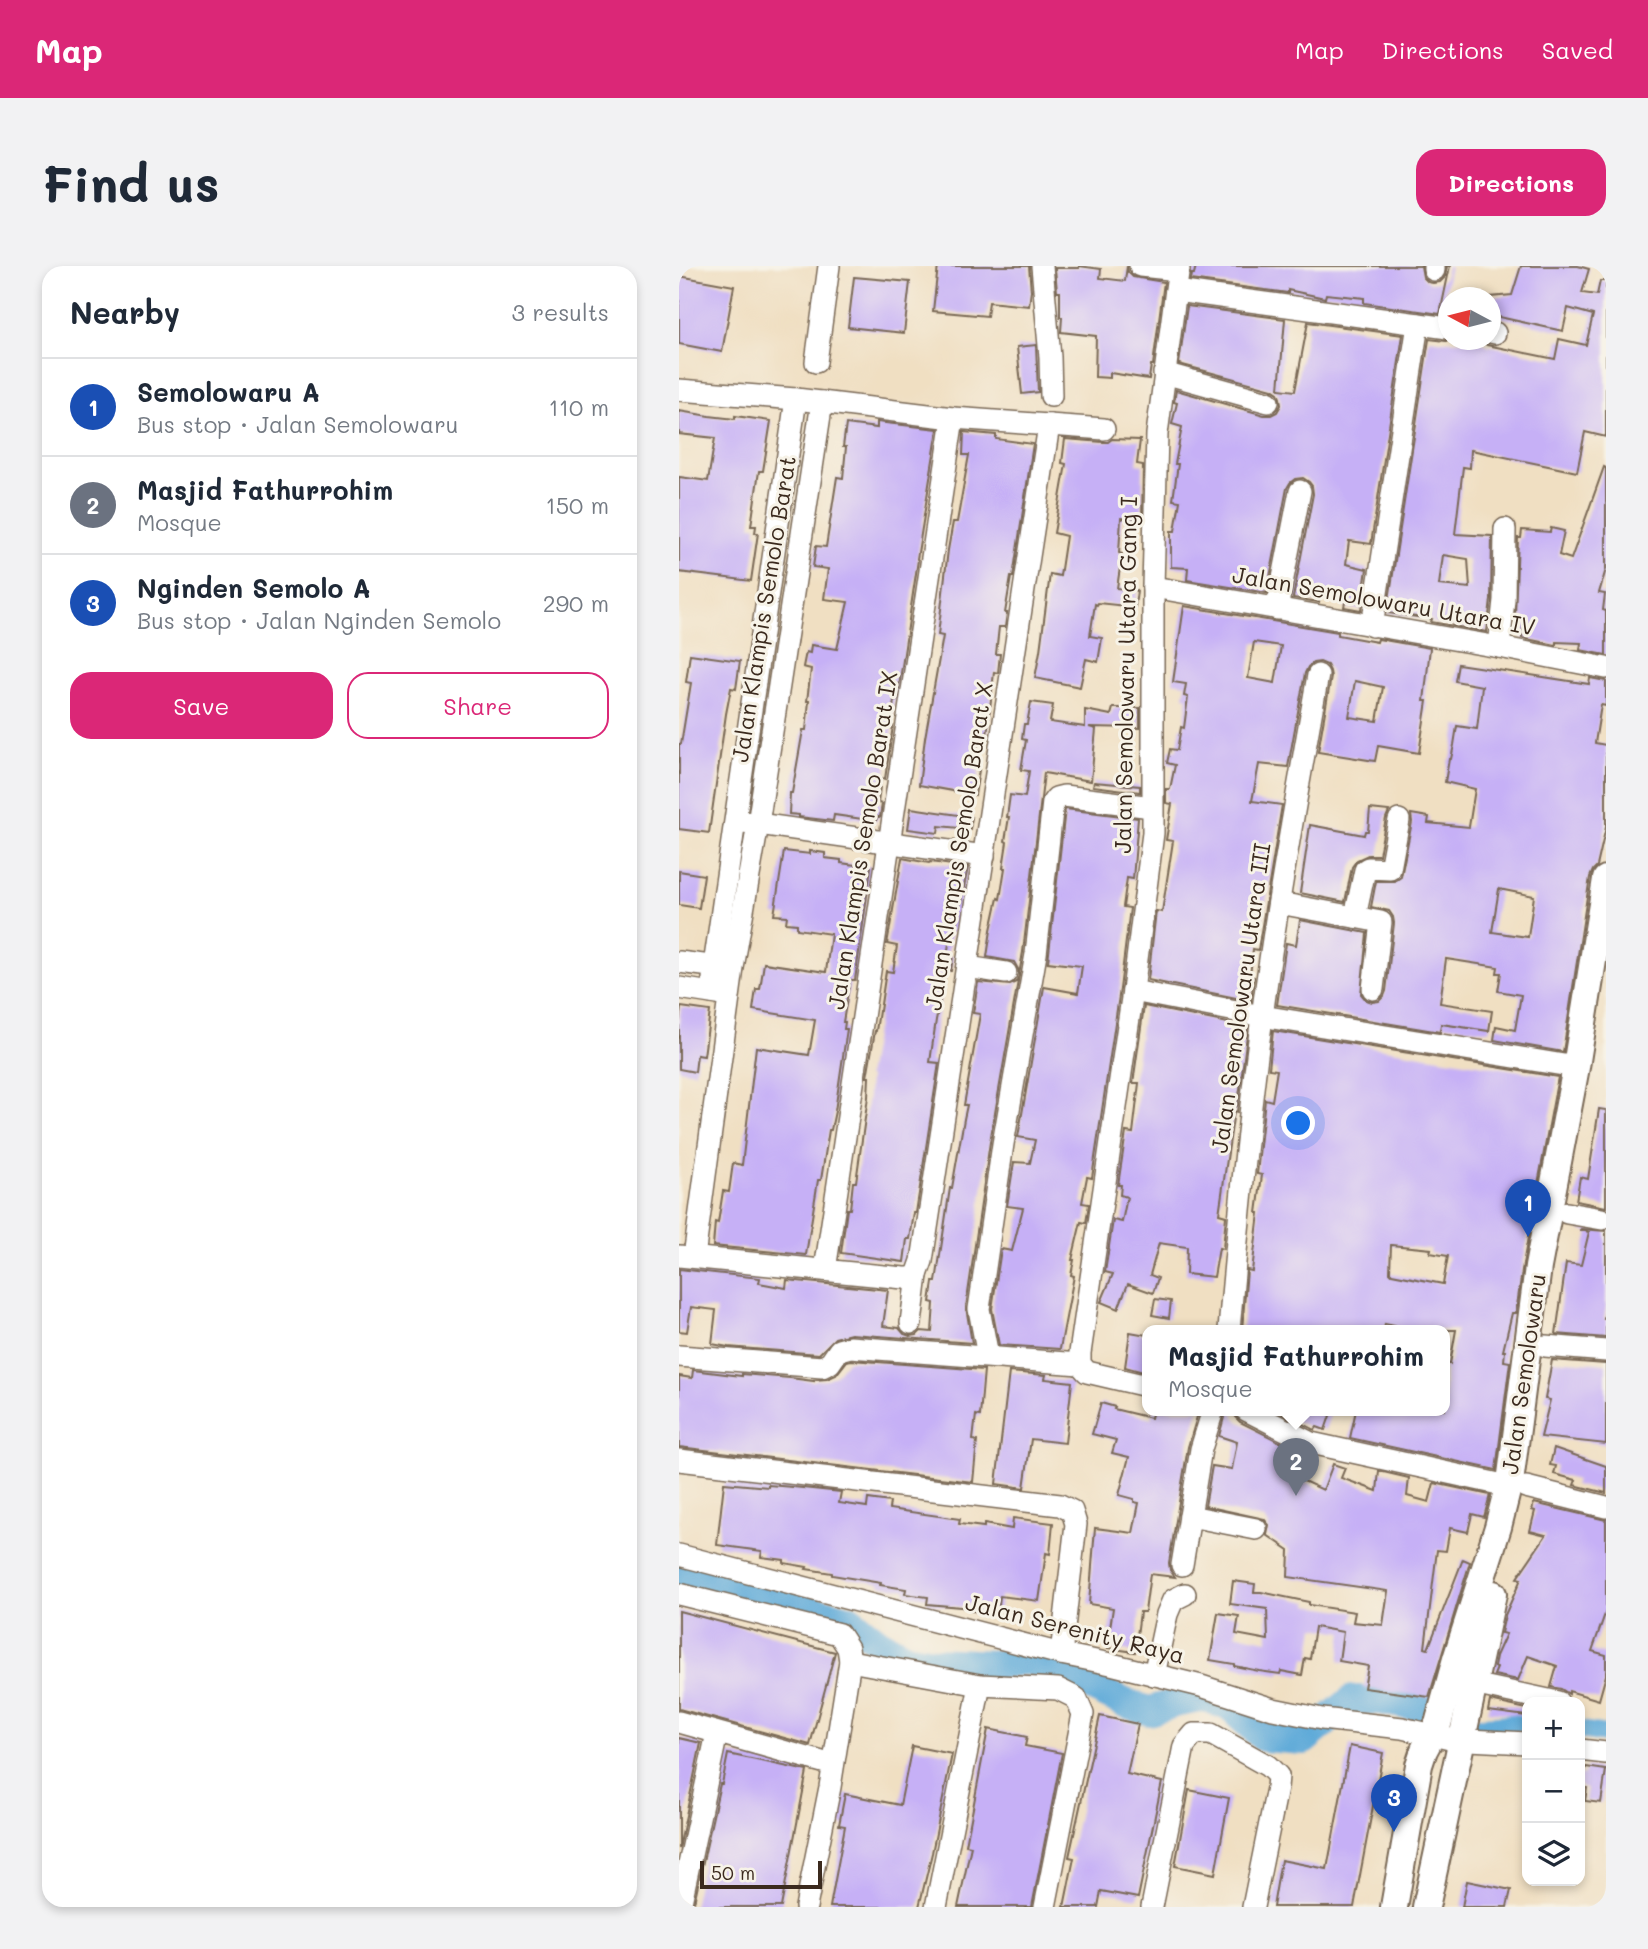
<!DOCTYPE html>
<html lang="en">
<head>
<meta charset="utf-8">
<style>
  body { margin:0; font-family:Mali,sans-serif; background:#f2f2f3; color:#1f2937 }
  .controls { position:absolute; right:21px; bottom:21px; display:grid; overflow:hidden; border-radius:14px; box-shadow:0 4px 10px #0003 }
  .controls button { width:63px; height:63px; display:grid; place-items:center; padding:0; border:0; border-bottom:2px solid #e0e1e3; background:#fff; color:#1f2937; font:35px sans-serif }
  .compass { position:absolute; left:759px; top:21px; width:63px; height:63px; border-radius:50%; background:#fff; box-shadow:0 4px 10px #0003; rotate:277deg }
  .scale { position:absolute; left:21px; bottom:18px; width:122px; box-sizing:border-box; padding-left:7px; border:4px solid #3b2a1e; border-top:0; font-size:19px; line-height:24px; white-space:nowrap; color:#3b2a1e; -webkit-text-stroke:5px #f7f3e8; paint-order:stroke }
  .you { position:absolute; left:620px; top:858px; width:24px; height:24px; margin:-18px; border:5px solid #fff; border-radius:50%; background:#1a73e8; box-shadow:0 0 0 10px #1a73e833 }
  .badge { display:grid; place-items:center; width:46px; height:46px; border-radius:50%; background:#db2777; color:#fff; font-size:23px; font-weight:700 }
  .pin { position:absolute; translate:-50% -58px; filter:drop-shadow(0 2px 4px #0008) }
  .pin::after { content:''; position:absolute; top:37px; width:24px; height:21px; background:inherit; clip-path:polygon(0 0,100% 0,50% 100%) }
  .popup { position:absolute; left:463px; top:1059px; width:308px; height:91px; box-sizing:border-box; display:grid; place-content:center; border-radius:14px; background:#fff; filter:drop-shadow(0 2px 5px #0005); font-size:23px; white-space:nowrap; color:#747a83 }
  .popup b { font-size:26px; color:#1f2937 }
  .popup::after { content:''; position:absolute; left:50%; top:100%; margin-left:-14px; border:14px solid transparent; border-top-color:#fff }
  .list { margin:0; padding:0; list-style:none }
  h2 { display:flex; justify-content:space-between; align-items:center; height:91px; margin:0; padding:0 28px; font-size:30px }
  h2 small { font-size:23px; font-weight:400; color:#747a83 }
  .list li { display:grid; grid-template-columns:46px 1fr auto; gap:21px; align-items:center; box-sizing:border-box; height:98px; padding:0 28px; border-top:2px solid #e0e1e3 }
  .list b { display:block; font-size:26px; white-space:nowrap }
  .list p { margin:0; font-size:23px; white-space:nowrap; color:#747a83 }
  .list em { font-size:23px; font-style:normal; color:#747a83 }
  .actions { display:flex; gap:14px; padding:21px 28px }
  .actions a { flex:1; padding:16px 0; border:2px solid #db2777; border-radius:21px; text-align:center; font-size:24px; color:#db2777 }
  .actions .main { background:#db2777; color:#fff }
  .icon { flex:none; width:38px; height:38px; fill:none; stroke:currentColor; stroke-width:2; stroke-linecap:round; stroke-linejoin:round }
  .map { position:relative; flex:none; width:927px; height:1641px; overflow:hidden; border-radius:21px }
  header { display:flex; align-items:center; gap:42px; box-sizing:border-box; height:98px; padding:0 35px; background:#db2777; color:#fff }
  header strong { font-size:33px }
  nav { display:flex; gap:38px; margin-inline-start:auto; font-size:24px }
  .intro { display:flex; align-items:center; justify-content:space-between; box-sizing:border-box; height:168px; padding:0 42px }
  h1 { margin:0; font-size:49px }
  .button { padding:18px 32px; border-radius:21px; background:#db2777; color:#fff; font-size:24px; font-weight:700 }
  main { display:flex; gap:42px; padding:0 42px }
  aside { flex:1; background:#fff; border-radius:21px; box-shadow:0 4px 10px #0003 }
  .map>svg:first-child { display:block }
</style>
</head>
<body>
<header>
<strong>Map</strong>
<nav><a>Map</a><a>Directions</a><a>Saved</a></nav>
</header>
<div class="intro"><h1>Find us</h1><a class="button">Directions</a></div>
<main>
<aside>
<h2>Nearby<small>3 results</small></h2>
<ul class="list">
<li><span class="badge" style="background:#1a4fb4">1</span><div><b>Semolowaru A</b><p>Bus stop · Jalan Semolowaru</p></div><em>110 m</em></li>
<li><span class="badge" style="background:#6b7280">2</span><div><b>Masjid Fathurrohim</b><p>Mosque</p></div><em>150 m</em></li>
<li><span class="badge" style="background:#1a4fb4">3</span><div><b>Nginden Semolo A</b><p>Bus stop · Jalan Nginden Semolo</p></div><em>290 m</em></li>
</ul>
<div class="actions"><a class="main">Save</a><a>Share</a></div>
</aside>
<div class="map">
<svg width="927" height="1641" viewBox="0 0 927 1641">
  <rect width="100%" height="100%" fill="#f7f3e8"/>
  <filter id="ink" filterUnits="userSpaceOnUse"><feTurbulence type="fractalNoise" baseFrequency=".0143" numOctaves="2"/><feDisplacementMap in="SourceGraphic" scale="14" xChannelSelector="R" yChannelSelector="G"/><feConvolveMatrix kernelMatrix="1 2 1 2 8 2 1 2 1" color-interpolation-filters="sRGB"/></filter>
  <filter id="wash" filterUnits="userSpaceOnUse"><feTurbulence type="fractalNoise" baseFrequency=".00686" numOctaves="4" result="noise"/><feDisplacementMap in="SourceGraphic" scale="28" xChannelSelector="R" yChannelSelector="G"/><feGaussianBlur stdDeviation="1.57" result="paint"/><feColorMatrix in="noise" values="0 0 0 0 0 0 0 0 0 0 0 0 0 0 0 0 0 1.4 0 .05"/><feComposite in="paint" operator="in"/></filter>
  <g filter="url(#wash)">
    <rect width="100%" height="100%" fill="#f0dfc2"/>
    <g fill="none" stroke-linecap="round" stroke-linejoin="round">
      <!-- canal -->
      <g stroke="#61abd9" stroke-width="18">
        <polyline points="802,1459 848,1456"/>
        <polyline points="901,1464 927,1468"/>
      </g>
      <!-- river -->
      <polyline stroke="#61abd9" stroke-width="30" points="0,1310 170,1353 201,1377 227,1391 254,1396 316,1399 346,1394 370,1400 446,1437 470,1445 500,1436 527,1431 551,1441 584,1471 625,1474 673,1434 700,1434 747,1442"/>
    </g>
    <g id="blocks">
      <!-- building -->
      <g fill="#c6b0f6" fill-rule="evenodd">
        <polygon points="259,0 350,0 352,25 350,40 310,36 308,50 254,45"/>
        <polygon points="400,0 422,3 421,12 446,15 448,0 449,6 454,11 485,16 474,99 472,99 470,113 431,107 431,112 416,111 417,70 382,66 383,51 381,51 381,26 378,26 376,2 400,2"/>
        <polygon points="517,0 742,0 744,11 749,16 754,17 761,16 766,11 768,0 771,0 761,48 685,37 685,32 647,28 646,32 609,24 609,27 511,14 512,8 515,8"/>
        <path d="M842 0H899L910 3 903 27 918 29 921 15H927V171L906 166 898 206 792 184 791 202 784 201 776 268 813 270 812 333 808 366 752 356 753 353 708 347 750 73 767 75 801 74 808 79 876 93 880 73 907 79 914 49 889 42 884 65 811 49V31L833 29ZM764 289 789 293 791 322 760 319Z"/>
        <polygon points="0,10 55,20 43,86 0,78"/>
        <polygon points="175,11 231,16 225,67 169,61"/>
        <polygon points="508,40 606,53 600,123 616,125 629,56 724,69 692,278 670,275 667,298 688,303 682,344 665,341 667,332 641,328 640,336 614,332 634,228 633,220 630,216 624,212 616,213 611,217 608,222 588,327 508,314 509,302 492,301 492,265 496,265 501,235 494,234 499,198 496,198 503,161 493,158 498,137 495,136 497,124 585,149 592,149 598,146 602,139 601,132 599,127 593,123 500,98"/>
        <polygon points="357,79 359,126 343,128 338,81"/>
        <polygon points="0,145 30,150 56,153 56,150 92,155 84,205 80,205 72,260 77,260 76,267 79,267 72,315 0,306 0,211 29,215 36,172 0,168"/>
        <polygon points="198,156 259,163 238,293 239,294 218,434 215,434 212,460 214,460 206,513 202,512 199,537 203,538 201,551 198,551 197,555 155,549 154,555 120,551 120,549 110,548 111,527 113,527 124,464 127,464 130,435 128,435 132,403 124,401 127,386 131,387 132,379 158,383 169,336 145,333 149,303 134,301 137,280 147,281 158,211 164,212 167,181 164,181 167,158 198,162"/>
        <polygon points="285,166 317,169 317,173 354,178 334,311 332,311 326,347 328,347 326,361 320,361 317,388 321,388 319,407 315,406 308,470 300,469 295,503 300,504 296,529 240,519 246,472 264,370 259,369 269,284 274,256 278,256 290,189 284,189"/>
        <polygon points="386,173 424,176 429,176 433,173 461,174 458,198 464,199 463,253 442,252 440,287 443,288 438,322 458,324 456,341 419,337 418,339 416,338 411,370 423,372 419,396 407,393 401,421 356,412 361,385 371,308 381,310 387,270 375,267 387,198 383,197"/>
        <polygon points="925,201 927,202 927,303 920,327 926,328 924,344 927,345 927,389 901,384 902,377 877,376 877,379 843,372 845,351 836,350 839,272 842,272 843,264 871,266 872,262 885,265 880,289 892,293"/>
        <path d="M505 340 659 366V369L698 376 699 373 751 382 745 435H748L740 487 699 480 696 495 639 486 652 411 651 405 648 399 641 396 634 397 629 401 626 407 609 501 580 498 573 535 603 539 579 684 574 683 571 710 575 711 572 735 469 714 477 645 483 646 494 575 487 574 493 538 487 537V523H491L496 499 488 497 491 483 498 484 502 461 505 462 509 431 505 430 507 418 494 416ZM575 376 602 380 596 417 569 412ZM676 415 704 421 698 455 670 451Z"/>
        <polygon points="11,388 61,395 57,423 52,422 47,448 30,567 0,563 0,478 2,478 12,417 7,416"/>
        <path d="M779 398 910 418 911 412 927 415V440L922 439 916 477 927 479V561L918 600 914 604 911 611 884 786 815 774 817 760 836 764 842 729 819 725 822 707H818L819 701 767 693 761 737 813 745 810 765 762 758 761 766 598 739 607 677 617 679 621 654 688 667 682 728 687 734 693 736 700 735 705 730 707 725 715 657 714 651 710 645 692 641 697 615H716L722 611 733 556 732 548 750 551 749 557 790 561 796 523 766 516 770 493H772L775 479 778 460 798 463 803 420 776 415ZM820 623 855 630 849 671 813 666Z"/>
        <polygon points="352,436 374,439 371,456 406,461 406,444 432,449 434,442 461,442 461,462 410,461 417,463 412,515 365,507 344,686 311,876 287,1041 293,1077 172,1068 156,1072 140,1088 49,1081 33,1078 37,1044 12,1041 8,1066 0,1065 0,1003 81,1012 80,1017 107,1022 108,1014 209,1024 204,1060 220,1062 225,1068 231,1070 238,1069 242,1065 253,1066 255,1037 251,1036 254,1016 257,1016 271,922 273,922 285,853 288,839 285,839 301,748 294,747 299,716 331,719 337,716 340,710 339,703 335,696 308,691 312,664 319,632 321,633 326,602 324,602 328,576 326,575 330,551 328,551 331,529 346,531 350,505 342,504 347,474 343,473 345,458 348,458"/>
        <polygon points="415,516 461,520 461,526 414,520"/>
        <polygon points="232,542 293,551 291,563 260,560 259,567 229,563"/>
        <polygon points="386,543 459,552 454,613 448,612 444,641 451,642 441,723 413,912 408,911 403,937 410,938 407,957 402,956 393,994 395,994 392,1009 395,1010 381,1083 320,1079 313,1043 322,983 333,985 344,942 328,940 335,896 351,897 356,874 339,871 365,721 399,727 403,700 369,696"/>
        <polygon points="691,543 710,545 707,552 700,589 689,589 678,594 673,601 666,636 621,627 631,559 685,569 686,565 689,565"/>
        <polygon points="105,585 131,588 131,585 146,587 146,592 162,594 162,597 192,601 176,714 171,714 164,756 166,756 165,763 168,763 156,845 152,864 150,864 142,914 139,914 127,989 34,980 36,956 39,957 44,925 50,926 54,897 63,899 77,781 130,789 136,754 74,744 77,723 81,723 85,697 147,706 152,668 118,663 118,658 107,657 108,650 95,649"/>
        <polygon points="223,592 250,597 251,596 289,601 276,665 272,665 268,690 274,690 272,705 267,705 257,754 251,796 260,797 237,947 235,947 231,973 228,973 225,996 162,987 168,943 171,943 174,916 177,916 189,831 190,811 188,811 196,765 197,765 200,745 201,745 207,705 214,706 218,680 208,678"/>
        <polygon points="0,605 25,609 20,642 0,639"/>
        <polygon points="465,740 569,761 558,846 555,845 540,948 547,950 544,983 540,982 535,1011 507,1008 508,981 480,977 471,1009 479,1012 474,1027 449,1018 439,1043 422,1036 434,1008 426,1006 434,954 443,956 448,931 441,929 442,919 439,919 447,866 454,867 460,817 454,817"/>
        <polygon points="2,741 31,745 25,790 18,789 16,806 0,803 0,756"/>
        <path d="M594 765 879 811 844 998 837 1047H833L824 1085H826L825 1095 831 1096 817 1204 671 1172 677 1144H766V1097L771 1098 777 1064H733L706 1058 705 1064H563L568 1004 573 1005 580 947H578L583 909 578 908 586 833 593 835 598 804 590 803ZM712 979 752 983 751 987 769 990 764 1018 713 1008 711 1006Z"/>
        <polygon points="920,843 927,844 927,941 897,935 901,911 909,913"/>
        <polygon points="902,963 927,965 927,1040 925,1053 927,1053 927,1072 877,1068 887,997 902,999 910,966 901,964"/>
        <polygon points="476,1033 492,1035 490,1052 473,1049"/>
        <polygon points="451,1066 468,1069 468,1107 446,1101"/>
        <polygon points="172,1094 305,1104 301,1150 297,1149 294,1174 298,1175 294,1216 0,1181 0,1110 13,1112 14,1104 63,1110 63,1108 111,1112 135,1115 135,1114 148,1113 157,1109 168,1095"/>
        <polygon points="873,1094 927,1098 927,1178 862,1171 871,1134 866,1133"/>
        <polygon points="330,1106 367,1109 366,1113 393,1116 386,1177 352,1173 345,1222 317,1218"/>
        <polygon points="422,1137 436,1141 435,1143 472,1152 474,1144 520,1144 509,1181 490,1297 491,1304 496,1311 471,1308 466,1346 461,1346 456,1386 428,1382 434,1342 410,1338 416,1262 454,1267 460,1237 455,1236 455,1233 440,1229 450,1191 433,1187 437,1174 413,1168"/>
        <polygon points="547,1144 554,1144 556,1151 561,1156 627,1189 618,1212 644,1224 654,1198 666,1202 662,1212 698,1225 700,1205 730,1212 728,1230 750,1236 755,1217 811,1229 805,1251 793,1248 789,1266 771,1262 767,1285 758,1284 746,1382 749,1383 784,1293 791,1296 750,1431 685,1422 689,1400 660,1395 664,1366 636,1361 631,1393 626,1392 623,1409 602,1405 601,1408 580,1405 555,1400 555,1398 531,1394 539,1347 560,1350 557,1368 589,1374 588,1343 551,1338 554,1315 576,1318 575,1326 582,1326 630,1336 630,1339 676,1346 674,1356 704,1359 709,1325 609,1311 610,1284 588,1269 590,1259 585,1253 526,1240 533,1200 553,1203 558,1176 540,1170"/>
        <polygon points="596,1144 653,1144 646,1164 638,1161 636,1164"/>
        <polygon points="875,1182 927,1200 927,1227 895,1219 897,1214 875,1208 877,1200 871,1199"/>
        <polygon points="45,1217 89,1221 89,1219 114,1221 162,1226 160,1237 188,1241 189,1233 211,1236 210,1243 281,1253 280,1258 305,1261 305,1258 333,1263 334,1252 374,1257 371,1288 367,1287 360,1335 321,1330 319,1348 292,1345 293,1342 248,1338 249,1331 226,1328 227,1323 201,1319 202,1317 153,1309 153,1307 127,1303 128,1301 105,1297 105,1294 82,1291 83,1285 38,1279"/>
        <polygon points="855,1237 927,1254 927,1345 913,1385 927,1389 927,1409 920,1434 890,1425 890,1428 882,1423 872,1421 878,1400 849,1390 839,1414 815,1409 818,1402 815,1401 817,1390 827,1368 822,1367 826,1349 842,1313 838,1312 867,1269 851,1265 856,1245 853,1244"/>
        <polygon points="0,1345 156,1386 131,1479 0,1443"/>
        <polygon points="811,1435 848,1443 848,1450 809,1445"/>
        <polygon points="421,1450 459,1458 448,1508 483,1516 459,1632 422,1625 419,1641 385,1641 395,1592 390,1591"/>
        <polygon points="309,1463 348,1471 346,1480 383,1487 353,1641 279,1641 292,1580 287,1579"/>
        <polygon points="0,1472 22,1477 0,1583"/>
        <polygon points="233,1480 273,1488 253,1587 240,1641 151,1641 166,1560 160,1559 166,1528 221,1539"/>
        <polygon points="671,1480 704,1487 675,1641 594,1641 602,1594 648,1603"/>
        <polygon points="49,1488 128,1505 102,1641 14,1641 41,1518 43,1518"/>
        <polygon points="907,1501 927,1504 922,1537 906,1535 908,1522 901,1521 901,1509 905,1510"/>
        <polygon points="510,1524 550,1532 536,1608 496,1600"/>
        <polygon points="788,1615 832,1624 828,1641 783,1641"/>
      </g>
    </g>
  </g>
  <g filter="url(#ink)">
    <use href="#blocks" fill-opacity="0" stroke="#7a6957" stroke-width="2"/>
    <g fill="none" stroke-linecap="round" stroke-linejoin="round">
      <!-- minor casing -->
      <g stroke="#7a6957" stroke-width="24">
        <g id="minor">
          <polyline points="363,0 371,91 372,130"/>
          <polyline points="461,0 500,4"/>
          <polyline points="755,4 755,0"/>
          <polyline points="497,25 769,62"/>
          <polyline points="811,66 816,67"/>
          <polyline points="137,96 150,0"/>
          <polyline points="485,107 589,136"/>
          <polyline points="0,124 117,133 274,152 425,163"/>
          <polyline points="474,321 820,381 927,402"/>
          <polyline points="598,343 621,225"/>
          <polyline points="693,360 739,58"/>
          <polyline points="820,381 825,334 826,263"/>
          <polyline points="65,556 305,590"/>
          <polyline points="600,637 702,656 694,723"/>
          <polyline points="676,651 686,604 689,602 711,603 720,554"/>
          <polyline points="0,696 48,702"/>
          <polyline points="288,701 327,707"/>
          <polyline points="0,722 45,729"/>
          <polyline points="454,725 583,750 897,801"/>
          <polyline points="33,727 35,700 117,133"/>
          <polyline points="888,947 923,953"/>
          <polyline points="0,990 225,1012 232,1012 238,1009"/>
          <polyline points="15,991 54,702 79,558 143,136"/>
          <polyline points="146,1004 274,152"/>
          <polyline points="232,1057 238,1009 243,995 370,159"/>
          <path d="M550 1064C559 959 569 855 583 751 598 636 619 523 639 409"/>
          <polyline points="866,1080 927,1085"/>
          <polyline points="0,1090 143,1101 151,1097 160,1084 171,1081 401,1098"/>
          <polyline points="309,1090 300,1043 324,878 357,688 374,536 377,532 385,530 473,541"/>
          <polyline points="468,1120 408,1106 401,1098 401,1087 454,725 474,567 474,321 478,168 500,0"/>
          <polyline points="567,1144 632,1177 829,1220"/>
          <polyline points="0,1194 381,1239 393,1245 397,1258 382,1388"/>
          <polyline points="847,1221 927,1241"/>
          <polyline points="511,1250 577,1263"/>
          <polyline points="0,1289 382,1388 432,1398 522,1420 594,1443 643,1453 723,1462 771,1473 848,1477"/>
          <polyline points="503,1299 522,1183 534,1144"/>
          <polyline points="0,1328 160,1368 169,1382 171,1395 151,1521 127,1641"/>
          <polyline points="171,1395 301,1419 379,1423 397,1432 404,1448 366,1641"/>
          <polyline points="475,1409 488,1348 494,1334 506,1328"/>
          <polyline points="794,1418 879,1436"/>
          <polyline points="0,1456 154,1499"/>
          <polyline points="901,1484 927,1487"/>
          <polyline points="1,1641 38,1467"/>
          <polyline points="257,1641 301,1419"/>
          <polyline points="473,1641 505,1480 515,1468 532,1468 589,1500 599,1510 598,1522 574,1641"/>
        </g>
      </g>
      <!-- major casing -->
      <g stroke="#7a6957" stroke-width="30">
        <g id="major">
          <polyline points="715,1641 740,1499 745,1484 759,1458 777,1393 819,1261 832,1209 859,1001 897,801 927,613"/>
          <polyline points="747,1641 814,1328"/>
        </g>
      </g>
      <!-- minor -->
      <use href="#minor" stroke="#fff" stroke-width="21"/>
      <!-- major -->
      <use href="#major" stroke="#fff" stroke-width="26"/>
    </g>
  </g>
  <g text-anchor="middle" stroke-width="6" stroke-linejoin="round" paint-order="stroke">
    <!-- street labels -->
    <g font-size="23" fill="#3b2a1e" stroke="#f7f3e8">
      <text transform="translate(705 335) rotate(10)" y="8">Jalan Semolowaru Utara IV</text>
      <text transform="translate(85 343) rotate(-81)" y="8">Jalan Klampis Semolo Barat</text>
      <text transform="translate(447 409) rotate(-89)" y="8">Jalan Semolowaru Utara Gang I</text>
      <text transform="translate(184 574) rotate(-81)" y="8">Jalan Klampis Semolo Barat IX</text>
      <text transform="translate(280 580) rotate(-81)" y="8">Jalan Klampis Semolo Barat X</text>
      <text transform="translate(562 732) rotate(-82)" y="8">Jalan Semolowaru Utara III</text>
      <text transform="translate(845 1108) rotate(-82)" y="8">Jalan Semolowaru</text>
      <text transform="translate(396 1363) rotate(14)" y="8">Jalan Serenity Raya</text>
    </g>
  </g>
</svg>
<div class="controls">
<button>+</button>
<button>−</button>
<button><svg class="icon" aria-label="layers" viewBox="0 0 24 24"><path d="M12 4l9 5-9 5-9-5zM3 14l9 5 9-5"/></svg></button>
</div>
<svg class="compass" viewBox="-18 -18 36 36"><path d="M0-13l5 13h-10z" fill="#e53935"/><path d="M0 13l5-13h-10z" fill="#747a83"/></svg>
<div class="scale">50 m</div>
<div class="you"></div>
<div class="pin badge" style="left:849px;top:971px;background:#1a4fb4">1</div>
<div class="pin badge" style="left:617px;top:1230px;background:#6b7280">2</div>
<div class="popup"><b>Masjid Fathurrohim</b>Mosque</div>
<div class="pin badge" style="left:715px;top:1566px;background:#1a4fb4">3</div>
</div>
</main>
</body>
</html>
